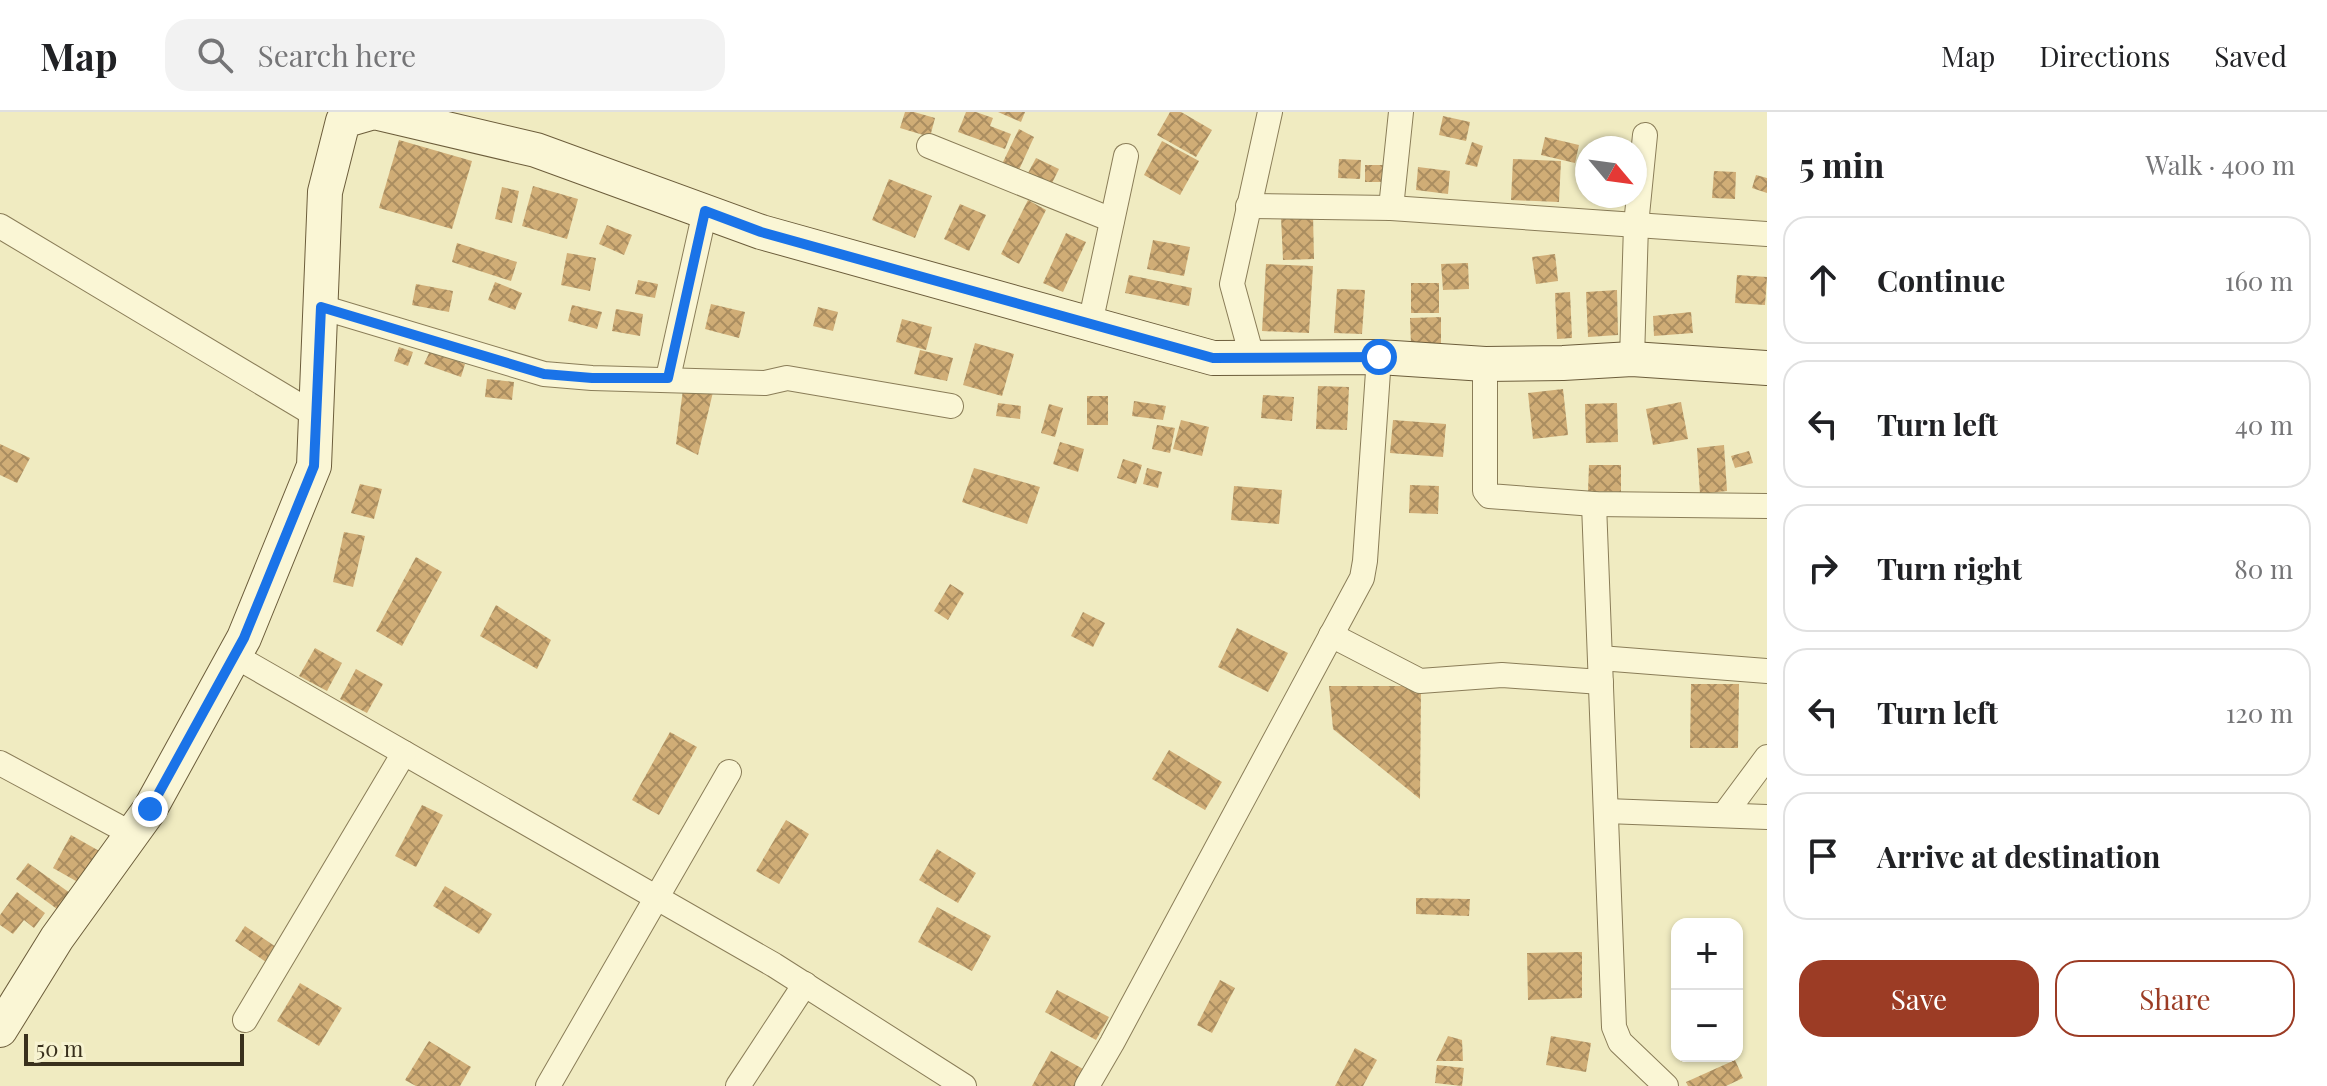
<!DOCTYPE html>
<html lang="en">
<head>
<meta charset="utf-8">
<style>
  body { margin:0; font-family:"Playfair Display",serif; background:#f2f2f2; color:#202124 }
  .controls { position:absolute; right:24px; bottom:24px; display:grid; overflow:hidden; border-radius:16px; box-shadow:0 2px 6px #0004 }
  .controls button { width:72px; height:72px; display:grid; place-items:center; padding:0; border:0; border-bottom:2px solid #e0e0e0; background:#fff; color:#202124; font:40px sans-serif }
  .compass { position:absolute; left:1575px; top:24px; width:72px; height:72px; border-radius:50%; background:#fff; box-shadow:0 2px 6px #0004; rotate:119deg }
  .scale { position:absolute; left:24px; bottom:20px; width:220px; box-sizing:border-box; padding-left:8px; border:4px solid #39301d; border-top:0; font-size:22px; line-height:28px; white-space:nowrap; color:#39301d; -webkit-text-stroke:6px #f7f3d1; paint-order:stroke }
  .stop { position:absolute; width:24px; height:24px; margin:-18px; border:6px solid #1a73e8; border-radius:50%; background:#fff }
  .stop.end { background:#1a73e8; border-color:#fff; box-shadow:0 2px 8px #0008 }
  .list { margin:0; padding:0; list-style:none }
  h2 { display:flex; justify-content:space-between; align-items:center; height:104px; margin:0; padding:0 32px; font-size:34px }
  h2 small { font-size:26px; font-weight:400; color:#757577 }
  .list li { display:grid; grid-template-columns:52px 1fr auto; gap:24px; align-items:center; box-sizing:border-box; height:128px; margin:0 16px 16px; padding:0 16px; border:2px solid #e0e0e0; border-radius:24px }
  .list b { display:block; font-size:30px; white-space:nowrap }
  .list em { font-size:26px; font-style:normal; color:#757577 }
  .actions { display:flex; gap:16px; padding:24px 32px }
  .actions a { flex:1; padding:18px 0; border:2px solid #9c3c25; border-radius:24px; text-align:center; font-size:28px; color:#9c3c25 }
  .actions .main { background:#9c3c25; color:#fff }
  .icon { flex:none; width:44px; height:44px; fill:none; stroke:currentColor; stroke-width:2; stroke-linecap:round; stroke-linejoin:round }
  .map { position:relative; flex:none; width:1767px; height:974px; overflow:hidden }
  header { display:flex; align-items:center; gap:48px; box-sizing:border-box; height:112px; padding:0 40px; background:#fff; border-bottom:2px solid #e0e0e0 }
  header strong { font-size:38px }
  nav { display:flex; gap:44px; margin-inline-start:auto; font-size:28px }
  .search { width:560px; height:72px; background:#f2f2f2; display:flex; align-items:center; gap:20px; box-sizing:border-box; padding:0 28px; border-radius:24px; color:#757577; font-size:30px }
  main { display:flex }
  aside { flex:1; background:#fff }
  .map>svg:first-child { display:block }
</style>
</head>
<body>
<header>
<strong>Map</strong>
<div class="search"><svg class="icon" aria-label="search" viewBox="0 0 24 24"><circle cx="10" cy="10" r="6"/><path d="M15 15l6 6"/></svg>Search here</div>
<nav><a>Map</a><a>Directions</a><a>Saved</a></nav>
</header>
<main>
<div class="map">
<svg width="1767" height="974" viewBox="0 0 1767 974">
  <defs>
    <pattern id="building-cross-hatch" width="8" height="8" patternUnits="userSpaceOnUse" patternTransform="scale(2)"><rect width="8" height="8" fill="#d0ad76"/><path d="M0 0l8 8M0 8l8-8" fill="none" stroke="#aa8d60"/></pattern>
  </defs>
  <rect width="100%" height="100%" fill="#f0ebc1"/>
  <!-- building -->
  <g fill="url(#building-cross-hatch)">
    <polygon points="905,0 914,0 935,6 930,25 900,16"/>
    <polygon points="966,0 976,0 993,6 990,14 1011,22 1005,37 958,20"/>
    <polygon points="998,0 1025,0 1021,10"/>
    <polygon points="1170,0 1181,0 1212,18 1196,45 1157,23"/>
    <polygon points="1443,4 1470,10 1466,29 1439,23"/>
    <polygon points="1019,17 1034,25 1018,60 1002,52"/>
    <polygon points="1545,25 1579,33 1575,51 1541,43"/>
    <polygon points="399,28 472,49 452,117 379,96"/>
    <polygon points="1162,29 1199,49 1180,83 1144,63"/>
    <polygon points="1472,30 1483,34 1477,55 1465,52"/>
    <polygon points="1036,46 1059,57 1050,75 1027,63"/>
    <polygon points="1339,47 1361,48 1360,67 1338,66"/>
    <polygon points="1513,47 1561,49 1559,90 1511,88"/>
    <polygon points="1365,53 1393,53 1394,70 1365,70"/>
    <polygon points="1418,55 1450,59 1448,82 1416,78"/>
    <polygon points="1714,59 1736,60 1735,87 1712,86"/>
    <polygon points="1756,63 1767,66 1767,81 1752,76"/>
    <polygon points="889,67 932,84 915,126 872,108"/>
    <polygon points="533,74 578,87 567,127 522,114"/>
    <polygon points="502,75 519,79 512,111 495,107"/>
    <polygon points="1593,84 1617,84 1618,89 1594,92"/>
    <polygon points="1028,88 1046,98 1019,152 1001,142"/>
    <polygon points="960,92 986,103 969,139 944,127"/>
    <polygon points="1313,103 1314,147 1283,148 1281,105"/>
    <polygon points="607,113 632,123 624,143 599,132"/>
    <polygon points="1066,121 1086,130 1063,180 1043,171"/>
    <polygon points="1153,128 1190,135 1184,164 1147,157"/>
    <polygon points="457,131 517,150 511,169 452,150"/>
    <polygon points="567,141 596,146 590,179 561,173"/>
    <polygon points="1555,142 1558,169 1536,172 1532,145"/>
    <polygon points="1468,151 1469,177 1443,178 1441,152"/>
    <polygon points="1266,152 1313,154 1309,221 1262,219"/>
    <polygon points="1129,163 1192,176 1189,194 1125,181"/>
    <polygon points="1737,163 1767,165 1765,193 1735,191"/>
    <polygon points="638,168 658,172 655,186 635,182"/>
    <polygon points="495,170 522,181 515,198 488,188"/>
    <rect x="1411" y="171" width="28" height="30"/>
    <polygon points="416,172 453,179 449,200 412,193"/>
    <polygon points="1337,177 1365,178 1362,222 1334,221"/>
    <polygon points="1617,178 1618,223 1588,225 1586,180"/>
    <polygon points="1570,180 1572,226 1557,227 1555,181"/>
    <polygon points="711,192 745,200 739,226 705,217"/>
    <polygon points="572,193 602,200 597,217 568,209"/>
    <polygon points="818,195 838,200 833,219 813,214"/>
    <polygon points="616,197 643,202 640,224 612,219"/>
    <polygon points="1691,200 1693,221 1654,224 1653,204"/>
    <polygon points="1441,205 1441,231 1411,232 1410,206"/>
    <polygon points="902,207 932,215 926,238 896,230"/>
    <polygon points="975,231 1014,242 1002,284 963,273"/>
    <polygon points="399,235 413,240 408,254 394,249"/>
    <polygon points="920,238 953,246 947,269 914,262"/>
    <polygon points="430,239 465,252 461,265 424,252"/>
    <polygon points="487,267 514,270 512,288 485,285"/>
    <polygon points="1318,274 1349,275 1347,318 1316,317"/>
    <polygon points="683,277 713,280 698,343 676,332"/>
    <polygon points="1563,277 1568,323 1533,327 1528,281"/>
    <polygon points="1263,283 1294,285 1292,309 1261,306"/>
    <rect x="1087" y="284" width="21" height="29"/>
    <polygon points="1134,289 1166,294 1163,308 1132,304"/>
    <polygon points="1681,290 1688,327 1653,333 1646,297"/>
    <polygon points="998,291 1021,294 1020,307 996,304"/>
    <polygon points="1617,291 1618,330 1586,331 1585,292"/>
    <polygon points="1049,292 1063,296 1055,325 1041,321"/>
    <polygon points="1181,308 1209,315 1202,344 1173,337"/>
    <polygon points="1393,308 1446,312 1443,345 1390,341"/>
    <polygon points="1157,313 1175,316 1170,341 1152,337"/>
    <polygon points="1060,330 1084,337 1078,360 1053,352"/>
    <polygon points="0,332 30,346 17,371 0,363"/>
    <polygon points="1724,333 1727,379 1700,382 1697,336"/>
    <polygon points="1749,339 1753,351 1735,356 1731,344"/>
    <polygon points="1123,347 1142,353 1136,372 1117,366"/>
    <polygon points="1589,353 1621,353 1621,380 1588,379"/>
    <polygon points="974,356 1040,375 1027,412 962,390"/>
    <polygon points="1147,356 1162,360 1158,376 1143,372"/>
    <polygon points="360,372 382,377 374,407 351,401"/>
    <polygon points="1410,373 1439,374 1438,402 1409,401"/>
    <polygon points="1234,374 1282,378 1279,412 1231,408"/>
    <polygon points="344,420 365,424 353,475 333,470"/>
    <polygon points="416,445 442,460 402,534 376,519"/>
    <polygon points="950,472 964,481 948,508 934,499"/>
    <polygon points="496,493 551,528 537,557 480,524"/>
    <polygon points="1083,500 1105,511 1093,535 1071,524"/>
    <polygon points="1237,516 1288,541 1268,580 1218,555"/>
    <polygon points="315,536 342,551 327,579 299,564"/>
    <polygon points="356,557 383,572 367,601 340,587"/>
    <polygon points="1691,572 1739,572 1738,636 1690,636"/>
    <polygon points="1329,574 1421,574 1420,687 1333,617"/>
    <polygon points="670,620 697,635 659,703 632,688"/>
    <polygon points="1169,638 1222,670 1205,698 1152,667"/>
    <polygon points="422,693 443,703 416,755 395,744"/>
    <polygon points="786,708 809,722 779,772 756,759"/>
    <polygon points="71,723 101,740 83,773 53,756"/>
    <polygon points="937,737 976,761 958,791 919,768"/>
    <polygon points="28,751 70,781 57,797 16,767"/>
    <polygon points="445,774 492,802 479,822 433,794"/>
    <polygon points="17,780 45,801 34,816 24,808 13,822 0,813 0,803"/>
    <polygon points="1416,786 1470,787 1469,804 1416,802"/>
    <polygon points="937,795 991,824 972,859 918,830"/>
    <polygon points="245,814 276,835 266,850 235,829"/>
    <polygon points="1582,840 1582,886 1528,888 1527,841"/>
    <polygon points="1220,868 1235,876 1212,921 1197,913"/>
    <polygon points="300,871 342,896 319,934 277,909"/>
    <polygon points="1057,878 1109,905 1096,928 1045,900"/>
    <polygon points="1448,924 1462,928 1463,949 1436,949"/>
    <polygon points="1551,924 1591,931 1586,960 1546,953"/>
    <polygon points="429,929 471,955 460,974 416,974 405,968"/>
    <polygon points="1355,936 1377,948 1363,974 1335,974"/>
    <polygon points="1051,939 1083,957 1074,974 1032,974"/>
    <polygon points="1735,948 1743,966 1726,974 1688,974 1686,970"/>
    <polygon points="1437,953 1464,956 1462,974 1435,971"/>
  </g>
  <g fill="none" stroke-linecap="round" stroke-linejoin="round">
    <!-- street casing -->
    <g stroke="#8a7d58" stroke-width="26">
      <g id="street">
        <polyline points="929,34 1112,108"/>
        <polyline points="1248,94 1391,96 1767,122"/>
        <polyline points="1391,96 1401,0"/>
        <polyline points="0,114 317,304"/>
        <polyline points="321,195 544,262 592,266 765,271 787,266 951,294"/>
        <polyline points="1090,212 1126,44"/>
        <polyline points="1252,245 1232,172 1270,0"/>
        <polyline points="1632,247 1636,113 1645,23"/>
        <polyline points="1485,252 1485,379 1489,384 1594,392 1767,394"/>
        <polyline points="668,266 705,99"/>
        <polyline points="1594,392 1614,915 1620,930 1666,974"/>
        <polyline points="1331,523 1420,569 1502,563 1601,570"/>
        <polyline points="235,544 774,853 964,974"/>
        <polyline points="1600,546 1767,559"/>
        <polyline points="0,651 132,722"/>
        <polyline points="1606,699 1767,705"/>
        <polyline points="1724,703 1767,645"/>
        <polyline points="245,908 404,641"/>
        <polyline points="548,974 729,660"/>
        <polyline points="738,974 805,872"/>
        <polyline points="1087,974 1112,931 1362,466 1365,449 1379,245"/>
      </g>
    </g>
    <!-- secondary casing -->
    <g stroke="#6c5d3b" stroke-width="36">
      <polyline id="secondary" points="0,918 57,826 150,697 244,526 314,354 325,80 343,9 374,0 536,38 761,120 1213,246 1379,245 1485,252 1563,251 1632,247 1767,256"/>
    </g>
    <!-- street -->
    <use href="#street" stroke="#faf6d5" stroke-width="24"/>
    <!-- secondary -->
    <use href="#secondary" stroke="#faf6d5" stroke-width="34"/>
  </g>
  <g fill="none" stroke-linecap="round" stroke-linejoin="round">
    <!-- route -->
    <polyline stroke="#1a73e8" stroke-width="10" points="150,697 244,526 314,354 321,195 544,262 592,266 668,266 705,99 761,120 1213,246 1379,245"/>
  </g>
</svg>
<div class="controls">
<button>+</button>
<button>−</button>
</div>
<svg class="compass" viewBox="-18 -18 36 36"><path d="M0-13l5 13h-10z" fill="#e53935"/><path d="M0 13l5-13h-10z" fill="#757577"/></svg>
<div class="scale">50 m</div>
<div class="stop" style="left:1379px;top:245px"></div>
<div class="stop end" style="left:150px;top:697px"></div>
</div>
<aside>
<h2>5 min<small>Walk · 400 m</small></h2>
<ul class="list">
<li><svg class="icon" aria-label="ahead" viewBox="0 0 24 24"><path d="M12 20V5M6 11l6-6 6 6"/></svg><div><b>Continue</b></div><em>160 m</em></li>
<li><svg class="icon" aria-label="left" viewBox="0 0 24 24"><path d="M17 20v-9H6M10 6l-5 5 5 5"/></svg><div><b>Turn left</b></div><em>40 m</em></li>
<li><svg class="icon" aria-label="right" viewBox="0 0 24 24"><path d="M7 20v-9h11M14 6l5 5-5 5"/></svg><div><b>Turn right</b></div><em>80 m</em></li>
<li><svg class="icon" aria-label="left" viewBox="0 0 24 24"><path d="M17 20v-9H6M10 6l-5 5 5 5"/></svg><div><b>Turn left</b></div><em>120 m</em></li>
<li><svg class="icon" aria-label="arrive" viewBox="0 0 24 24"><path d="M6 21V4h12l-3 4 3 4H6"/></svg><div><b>Arrive at destination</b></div></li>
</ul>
<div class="actions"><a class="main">Save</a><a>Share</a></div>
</aside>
</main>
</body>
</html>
